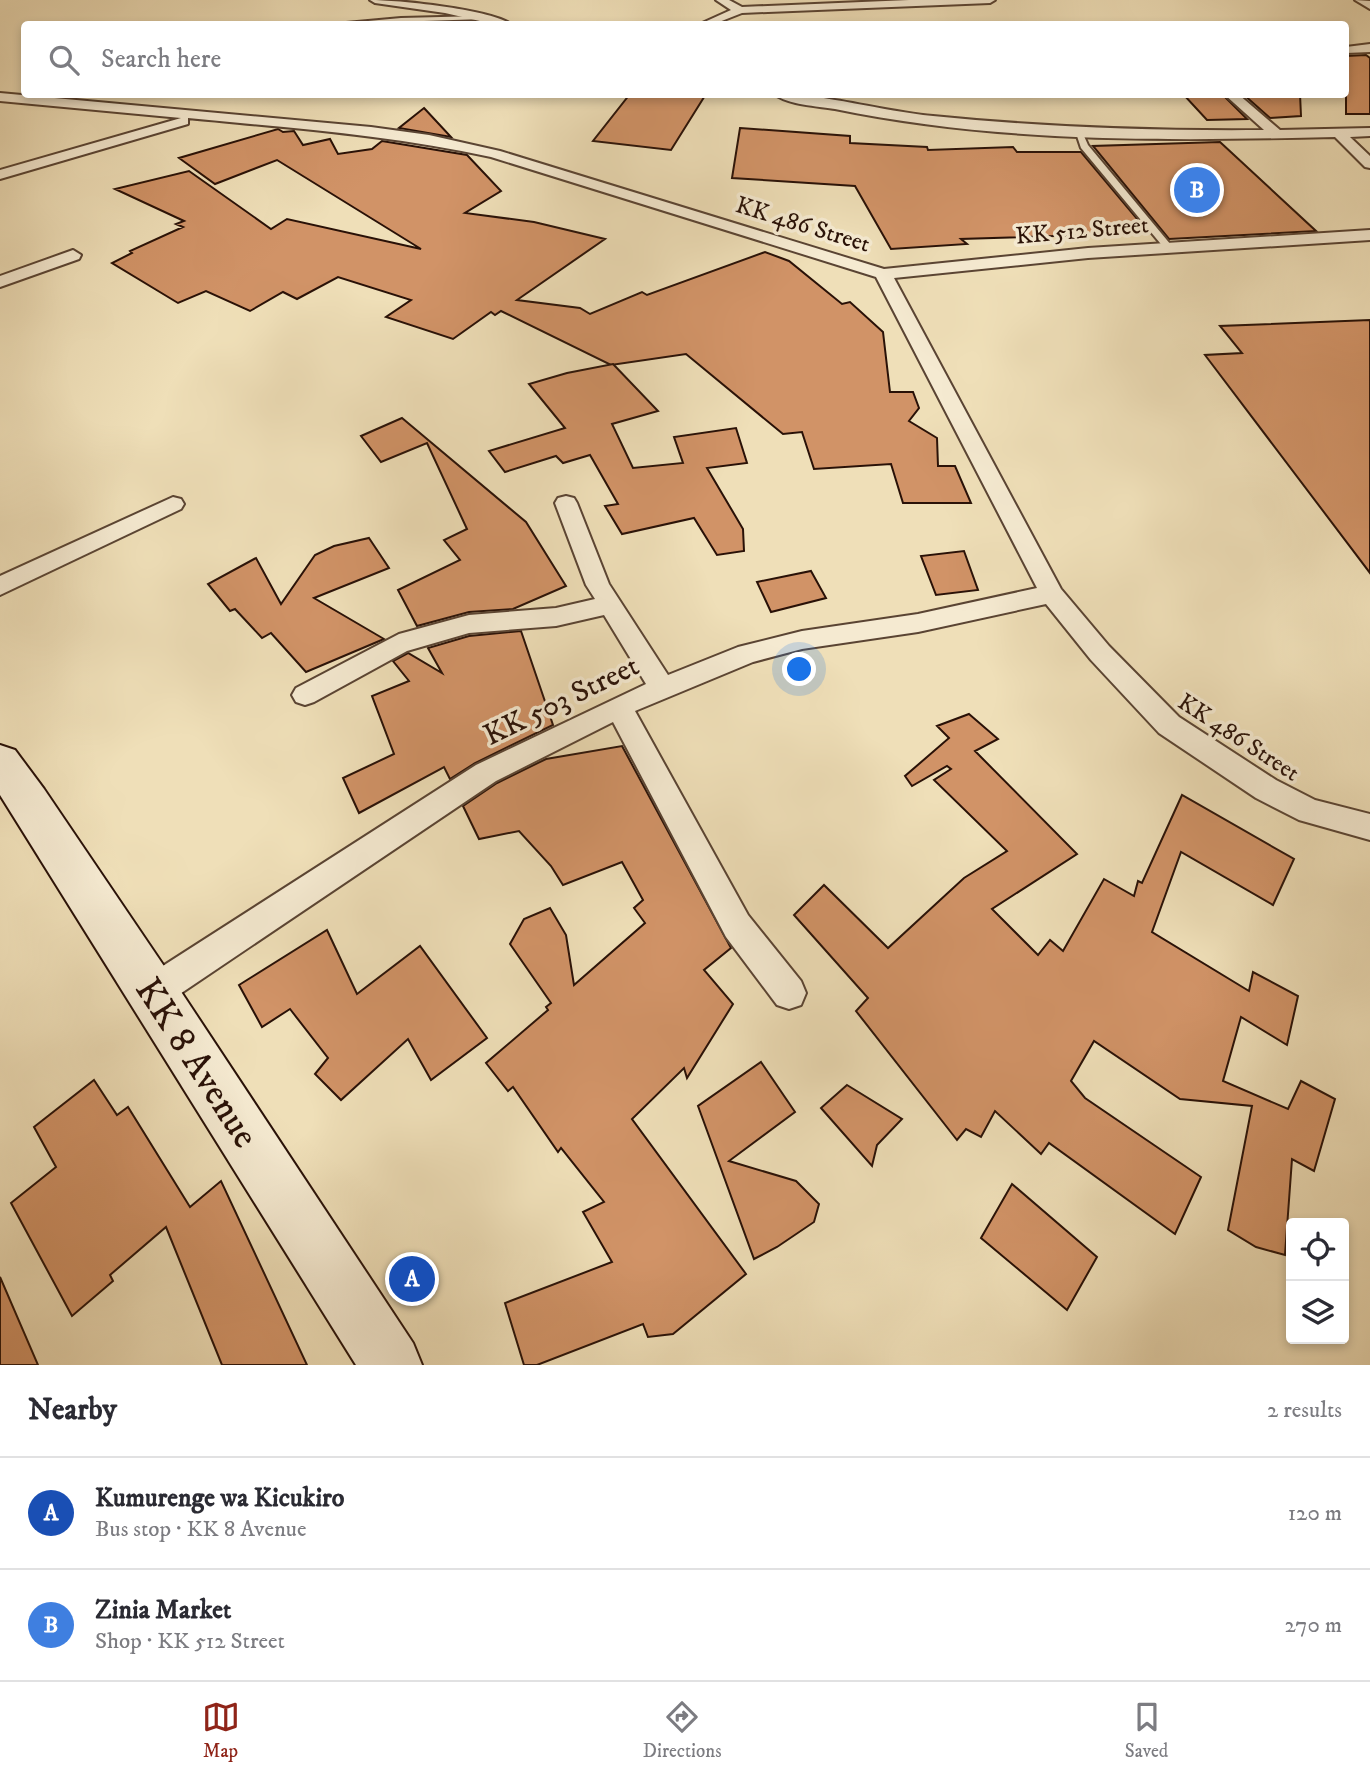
<!DOCTYPE html>
<html lang="en">
<head>
<meta charset="utf-8">
<style>
  body { margin:0; font-family:"IM FELL DW Pica",serif; background:#f2f2f3; color:#2b2b33 }
  .controls { position:absolute; right:21px; bottom:21px; display:grid; overflow:hidden; border-radius:7px; box-shadow:0 4px 10px #0003 }
  .controls button { width:63px; height:63px; display:grid; place-items:center; padding:0; border:0; border-bottom:2px solid #e1e1e2; background:#fff; color:#2b2b33; font:35px sans-serif }
  .you { position:absolute; left:800px; top:670px; width:24px; height:24px; margin:-18px; border:5px solid #fff; border-radius:50%; background:#1a73e8; box-shadow:0 0 0 10px #1a73e833 }
  .badge { display:grid; place-items:center; width:46px; height:46px; border-radius:50%; background:#8f2418; color:#fff; font-size:23px; font-weight:700 }
  .pin { position:absolute; translate:-50% -50%; border:4px solid #fff; box-shadow:0 2px 7px #0006 }
  .list { margin:0; padding:0; list-style:none }
  h2 { display:flex; justify-content:space-between; align-items:center; height:91px; margin:0; padding:0 28px; font-size:30px }
  h2 small { font-size:23px; font-weight:400; color:#7c7c81 }
  .list li { display:grid; grid-template-columns:46px 1fr auto; gap:21px; align-items:center; box-sizing:border-box; height:112px; padding:0 28px; border-top:2px solid #e1e1e2 }
  .list b { display:block; font-size:26px; white-space:nowrap }
  .list p { margin:0; font-size:23px; white-space:nowrap; color:#7c7c81 }
  .list em { font-size:23px; font-style:normal; color:#7c7c81 }
  .icon { flex:none; width:38px; height:38px; fill:none; stroke:currentColor; stroke-width:2; stroke-linecap:round; stroke-linejoin:round }
  .map { position:relative; flex:none; width:1370px; height:1365px; overflow:hidden }
  .search { position:absolute; background:#fff; box-shadow:0 4px 10px #0003; left:21px; right:21px; top:21px; height:77px; display:flex; align-items:center; gap:18px; box-sizing:border-box; padding:0 24px; border-radius:7px; color:#7c7c81; font-size:26px }
  .sheet { height:315px; background:#fff }
  nav { display:flex; justify-content:space-around; align-items:center; box-sizing:border-box; height:98px; border-top:2px solid #e1e1e2; background:#fff; font-size:19px; color:#7c7c81 }
  nav a { display:grid; justify-items:center; gap:4px }
  nav .on { color:#8f2418 }
  .map>svg:first-child { display:block }
</style>
</head>
<body>
<div class="map">
<svg width="1370" height="1365" viewBox="0 0 1370 1365">
  <rect width="100%" height="100%" fill="#efdfb8"/>
  <filter id="stains"><feTurbulence type="fractalNoise" baseFrequency=".00286" numOctaves="4"/><feColorMatrix values="0 0 0 0 .2 0 0 0 0 .09 0 0 0 0 .02 0 0 0 .5 -.17"/></filter>
  <radialGradient id="worn" r=".72"><stop offset=".6" stop-color="#630" stop-opacity="0"/><stop offset="1" stop-color="#630" stop-opacity=".3"/></radialGradient>
  <!-- building -->
  <g fill="#d19367" stroke="#291107" stroke-width="2">
    <polygon points="1346,56 1366,55 1370,58 1370,114 1346,114"/>
    <polygon points="630,94 706,94 671,150 593,141"/>
    <polygon points="1183,94 1222,94 1247,119 1207,120"/>
    <polygon points="1243,94 1300,94 1301,116 1270,118"/>
    <polygon points="424,108 451,137 399,128"/>
    <polygon points="740,128 850,136 850,143 927,147 928,150 1013,147 1017,152 1081,152 1149,233 961,239 967,244 891,249 855,186 732,178"/>
    <polygon points="278,129 283,132 294,131 303,145 330,139 338,154 372,149 382,141 467,155 501,191 465,213 534,222 605,239 517,300 580,308 590,314 642,292 647,295 765,252 789,261 842,304 850,302 883,332 890,392 913,392 919,408 909,421 937,438 938,466 955,466 971,503 903,503 891,464 814,469 802,432 783,434 686,354 611,365 501,311 495,315 491,312 453,339 386,317 411,300 338,277 297,299 283,292 250,311 206,291 178,303 112,263 132,253 130,251 183,227 176,224 184,221 115,189 189,171 271,229 287,219 421,249 277,160 215,184 179,158"/>
    <polygon points="1220,142 1316,231 1169,239 1093,146"/>
    <polygon points="1370,320 1370,573 1205,355 1242,353 1220,326"/>
    <polygon points="613,364 658,411 612,424 633,468 683,463 674,437 736,428 747,463 707,468 743,529 744,551 717,555 694,518 622,534 605,506 618,504 590,455 563,463 556,456 505,472 489,451 565,428 529,384 567,373"/>
    <polygon points="402,418 526,522 566,586 513,609 469,612 417,626 398,590 460,560 444,540 467,529 427,443 381,462 361,436"/>
    <polygon points="369,538 389,568 314,598 384,639 306,672 271,633 262,638 235,609 230,611 208,584 256,558 281,604 315,555 334,546"/>
    <polygon points="964,551 978,590 936,595 921,556"/>
    <polygon points="811,571 826,598 771,612 757,582"/>
    <polygon points="521,631 553,725 475,763 450,779 444,767 359,813 343,778 394,754 372,696 409,681 393,661 408,653 442,673 428,648 469,636"/>
    <polygon points="969,714 998,739 975,751 1077,854 992,909 1038,955 1050,940 1063,951 1104,879 1134,896 1138,881 1142,883 1182,795 1294,859 1273,905 1181,852 1152,932 1249,991 1253,972 1298,996 1287,1045 1241,1017 1223,1081 1288,1109 1301,1081 1335,1099 1314,1171 1292,1159 1285,1255 1256,1247 1228,1230 1252,1106 1180,1099 1094,1041 1071,1081 1085,1098 1201,1177 1175,1234 1049,1143 1041,1154 995,1111 981,1137 966,1129 957,1140 856,1011 868,998 794,915 824,885 888,948 964,878 1007,851 934,780 951,769 947,766 912,786 905,776 949,738 937,726"/>
    <polygon points="622,746 731,948 704,970 733,1004 687,1078 684,1068 632,1119 746,1274 673,1334 648,1337 643,1324 537,1365 524,1365 505,1303 612,1262 583,1212 604,1202 561,1148 558,1152 513,1087 508,1091 486,1063 548,1010 546,1007 551,1003 510,944 524,919 550,908 566,935 574,985 645,923 634,908 643,900 622,862 563,885 551,866 519,831 479,839 463,806 497,783 546,759"/>
    <polygon points="327,930 357,994 420,946 487,1038 431,1080 408,1039 341,1100 315,1074 328,1058 290,1009 262,1027 239,985"/>
    <polygon points="761,1062 795,1112 729,1161 796,1181 819,1204 814,1222 777,1247 754,1259 698,1106"/>
    <polygon points="94,1080 117,1115 128,1107 190,1207 221,1181 307,1365 222,1365 166,1227 110,1275 113,1281 72,1316 11,1203 56,1167 34,1127"/>
    <polygon points="847,1085 902,1119 877,1145 872,1166 821,1108"/>
    <polygon points="1012,1184 1097,1257 1067,1310 981,1238"/>
    <polygon points="0,1277 38,1365 0,1365"/>
  </g>
  <g fill="none" stroke-linecap="round" stroke-linejoin="round">
    <!-- lane casing -->
    <g stroke="#5a4433" stroke-width="4">
      <g id="lane">
        <polygon points="481,16 483,19 335,24 401,18"/>
        <polygon points="1074,127 1080,127 1088,145 1171,245 1171,249 1165,249 1081,148"/>
      </g>
    </g>
    <!-- street casing -->
    <g stroke="#5a4433" stroke-width="4">
      <g id="street">
        <path d="M370 0C398 0 489 9 511 24H493L445 13 375 3Z"/>
        <polygon points="716,0 729,0 742,7 909,0 995,0 990,3 742,13 714,24 700,24 731,10"/>
        <polygon points="1355,0 1370,1 1370,9"/>
        <polygon points="1370,44 1370,52 1346,53 1346,47"/>
        <path d="M0 93 371 127 429 135 500 151 884 269 1088 248 1370 230V240L1088 258 894 278 1061 589 1109 646 1179 717 1276 780 1315 800 1370 814V840L1299 820 1256 798 1159 733 1091 660 1046 604 918 632 802 649 753 662 635 711 748 915 801 981 806 993 801 1005 789 1009 777 1005 726 937 613 722 496 781 165 1004 153 1008 141 1004 136 992 141 980 476 765 646 684 604 615 556 626 469 633 407 651 314 702 305 705 296 702 292 695 296 688 399 634 469 615 556 608 595 599 586 585 555 503 558 498 566 496 574 498 577 503 609 584 668 675 738 647 802 631 918 614 1037 588 876 277 491 157C391 135 290 128 188 118V124L0 179V170L181 118 0 101Z"/>
        <path d="M774 94C827 94 880 111 933 116 1043 127 1153 131 1264 130L1224 94H1238L1280 130 1370 128V136L1350 137 1370 156V168L1365 167 1335 137C1169 141 999 143 835 109 817 106 788 105 774 94Z"/>
        <polygon points="73,250 81,255 79,259 0,287 0,276"/>
        <polygon points="173,497 181,499 184,504 181,509 0,595 0,576"/>
      </g>
    </g>
    <!-- secondary casing -->
    <g stroke="#291107" stroke-width="4">
      <polygon id="secondary" points="0,745 15,750 44,789 170,975 413,1343 422,1365 356,1365 0,795"/>
    </g>
    <!-- lane -->
    <use href="#lane" fill="#f5ead1" fill-rule="evenodd"/>
    <!-- street -->
    <use href="#street" fill="#f5ead1" fill-rule="evenodd"/>
    <!-- secondary -->
    <use href="#secondary" fill="#f5ead1" fill-rule="evenodd"/>
  </g>
  <g text-anchor="middle" stroke-width="7" stroke-linejoin="round" paint-order="stroke">
    <!-- far-street labels -->
    <g font-size="24" fill="#291107" stroke="#f5ead1">
      <text transform="translate(803 224) rotate(17)" y="8">KK 486 Street</text>
      <text transform="translate(1082 230) rotate(-5)" y="8">KK 512 Street</text>
      <text transform="translate(1239 737) rotate(33)" y="8">KK 486 Street</text>
    </g>
    <!-- street labels -->
    <g font-size="30" fill="#291107" stroke="#f5ead1">
      <text transform="translate(561 700) rotate(-26)" y="10">KK 503 Street</text>
    </g>
    <!-- near-street labels -->
    <g font-size="37" fill="#291107" stroke="#f5ead1">
      <text transform="translate(198 1062) rotate(57)" y="13">KK 8 Avenue</text>
    </g>
  </g>
  <rect width="100%" height="100%" filter="url(#stains)"/>
  <rect width="100%" height="100%" fill="url(#worn)"/>
</svg>
<div class="controls">
<button><svg class="icon" aria-label="locate" viewBox="0 0 24 24"><circle cx="12" cy="12" r="6"/><path d="M12 2v4M12 18v4M2 12h4M18 12h4"/></svg></button>
<button><svg class="icon" aria-label="layers" viewBox="0 0 24 24"><path d="M12 4l9 5-9 5-9-5zM3 14l9 5 9-5"/></svg></button>
</div>
<div class="you"></div>
<div class="pin badge" style="left:412px;top:1279px;background:#1a4fb4">A</div>
<div class="pin badge" style="left:1197px;top:190px;background:#3f7fe0">B</div>
<div class="search"><svg class="icon" aria-label="search" viewBox="0 0 24 24"><circle cx="10" cy="10" r="6"/><path d="M15 15l6 6"/></svg>Search here</div>
</div>
<section class="sheet">
<h2>Nearby<small>2 results</small></h2>
<ul class="list">
<li><span class="badge" style="background:#1a4fb4">A</span><div><b>Kumurenge wa Kicukiro</b><p>Bus stop · KK 8 Avenue</p></div><em>120 m</em></li>
<li><span class="badge" style="background:#3f7fe0">B</span><div><b>Zinia Market</b><p>Shop · KK 512 Street</p></div><em>270 m</em></li>
</ul>
</section>
<nav>
<a class="on"><svg class="icon" aria-label="map" viewBox="0 0 24 24"><path d="M3 6l6-2 6 2 6-2v14l-6 2-6-2-6 2zM9 4v14M15 6v14"/></svg>Map</a>
<a><svg class="icon" aria-label="directions" viewBox="0 0 24 24"><path d="M12 3l9 9-9 9-9-9zM9 14v-3h6M13 9l2 2-2 2"/></svg>Directions</a>
<a><svg class="icon" aria-label="saved" viewBox="0 0 24 24"><path d="M7 4h10v16l-5-4-5 4z"/></svg>Saved</a>
</nav>
</body>
</html>
